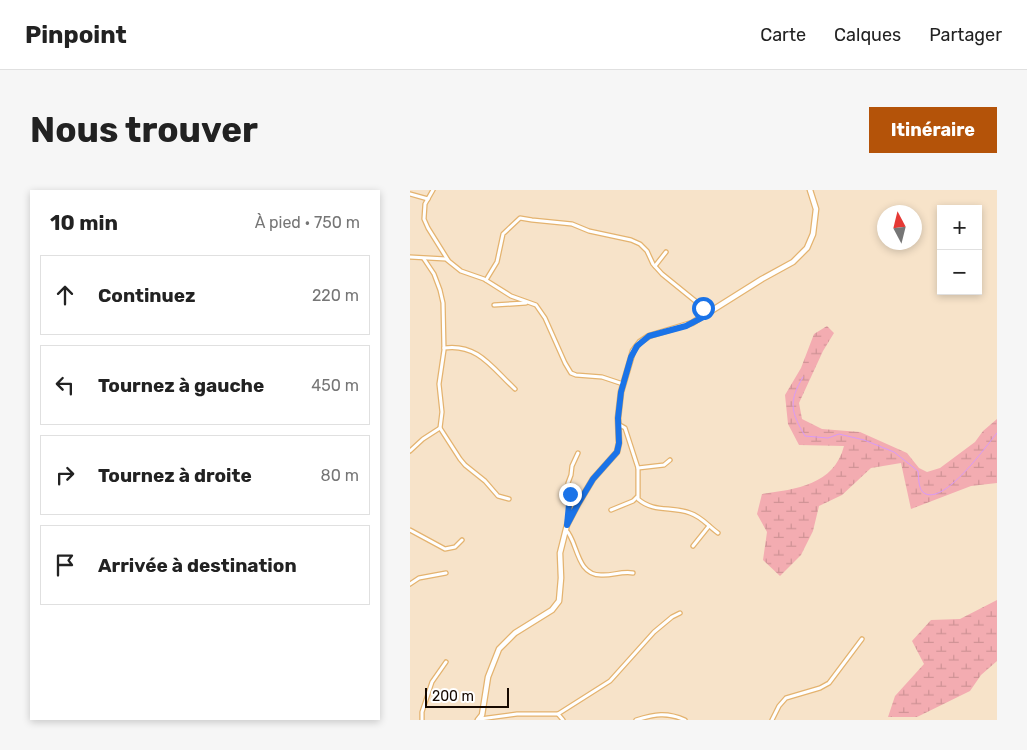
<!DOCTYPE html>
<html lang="fr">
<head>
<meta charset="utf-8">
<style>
  body { margin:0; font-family:Rubik,sans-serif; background:#f6f6f6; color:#222 }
  .controls { position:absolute; right:15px; top:15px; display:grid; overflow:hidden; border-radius:0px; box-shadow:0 2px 8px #0003 }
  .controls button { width:45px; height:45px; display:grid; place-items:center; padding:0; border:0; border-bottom:1px solid #e0e0e0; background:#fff; color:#222; font:25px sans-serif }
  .compass { position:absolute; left:467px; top:15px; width:45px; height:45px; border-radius:50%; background:#fff; box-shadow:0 2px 8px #0003; rotate:353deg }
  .scale { position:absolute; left:15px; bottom:12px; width:84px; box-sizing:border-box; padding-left:5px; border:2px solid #160900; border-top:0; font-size:14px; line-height:18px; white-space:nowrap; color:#160900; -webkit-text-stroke:4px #fff; paint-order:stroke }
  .stop { position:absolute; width:15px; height:15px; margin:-11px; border:4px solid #1a73e8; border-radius:50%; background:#fff }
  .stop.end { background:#1a73e8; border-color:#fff; box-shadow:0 1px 5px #0008 }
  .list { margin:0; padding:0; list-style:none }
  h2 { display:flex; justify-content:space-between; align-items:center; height:65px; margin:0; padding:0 20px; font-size:21px }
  h2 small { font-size:16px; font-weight:400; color:#767676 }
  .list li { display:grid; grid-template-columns:32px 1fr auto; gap:15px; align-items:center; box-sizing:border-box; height:80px; margin:0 10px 10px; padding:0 10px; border:1px solid #e0e0e0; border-radius:0px }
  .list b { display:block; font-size:19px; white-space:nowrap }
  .list em { font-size:16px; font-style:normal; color:#767676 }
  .icon { flex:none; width:28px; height:28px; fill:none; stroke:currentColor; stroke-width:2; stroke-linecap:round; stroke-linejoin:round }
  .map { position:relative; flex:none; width:587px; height:530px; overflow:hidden; border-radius:0px }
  header { display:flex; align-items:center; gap:30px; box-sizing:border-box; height:70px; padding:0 25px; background:#fff; border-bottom:1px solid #e0e0e0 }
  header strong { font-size:24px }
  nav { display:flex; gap:28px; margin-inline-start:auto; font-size:18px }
  .intro { display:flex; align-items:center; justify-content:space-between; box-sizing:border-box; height:120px; padding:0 30px }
  h1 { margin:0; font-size:35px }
  .button { padding:12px 22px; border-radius:0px; background:#b45309; color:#fff; font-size:18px; font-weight:700 }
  main { display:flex; gap:30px; padding:0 30px }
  aside { flex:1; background:#fff; border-radius:0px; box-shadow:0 2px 8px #0003 }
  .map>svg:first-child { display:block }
</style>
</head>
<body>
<header>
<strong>Pinpoint</strong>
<nav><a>Carte</a><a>Calques</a><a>Partager</a></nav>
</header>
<div class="intro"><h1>Nous trouver</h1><a class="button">Itinéraire</a></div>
<main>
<aside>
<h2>10 min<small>À pied · 750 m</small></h2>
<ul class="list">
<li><svg class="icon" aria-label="ahead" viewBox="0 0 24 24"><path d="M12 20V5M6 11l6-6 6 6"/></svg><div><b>Continuez</b></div><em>220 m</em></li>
<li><svg class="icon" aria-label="left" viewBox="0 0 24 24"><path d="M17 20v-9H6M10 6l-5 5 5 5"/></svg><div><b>Tournez à gauche</b></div><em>450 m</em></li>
<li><svg class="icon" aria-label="right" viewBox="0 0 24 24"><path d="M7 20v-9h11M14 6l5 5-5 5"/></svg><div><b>Tournez à droite</b></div><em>80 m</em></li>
<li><svg class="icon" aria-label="arrive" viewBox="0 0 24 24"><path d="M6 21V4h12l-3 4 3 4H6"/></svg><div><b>Arrivée à destination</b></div></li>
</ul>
</aside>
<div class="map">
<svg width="587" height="530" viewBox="0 0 587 530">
  <defs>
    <pattern id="wetland-marsh" width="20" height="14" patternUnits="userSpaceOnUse" patternTransform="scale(1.25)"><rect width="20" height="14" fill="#f3acb1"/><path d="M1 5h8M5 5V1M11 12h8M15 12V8" fill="none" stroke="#d09396"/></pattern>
  </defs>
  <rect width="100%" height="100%" fill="#f7e3c9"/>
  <!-- wetland -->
  <g fill="url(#wetland-marsh)">
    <path d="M417 136 424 143 413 161 389 213 392 229 412 239 450 242 497 263 509 278 517 282 530 278 565 252 573 241 587 229V293L561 296 501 319 491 273 461 278 432 305 409 316 403 341 391 365 370 386 353 370 357 342 347 324 352 304C386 299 424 295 434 256L389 255 378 234 375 205 391 178 404 144Z"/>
    <polygon points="587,410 587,471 571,485 560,501 507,527 478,527 485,506 514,474 502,451 521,430 550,429"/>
  </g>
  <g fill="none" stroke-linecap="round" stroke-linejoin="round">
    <!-- stream -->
    <path stroke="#d89af7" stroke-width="1" d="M393 187C378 212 381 222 395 246L418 248 429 244 454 250 484 262 508 281C509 288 508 299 514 303 534 316 576 256 587 243"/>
    <!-- street casing -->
    <g stroke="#e4b36f" stroke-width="5.5">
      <g id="street">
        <polyline points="23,0 15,14 14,29 18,38 38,70"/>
        <polyline points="0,4 18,9"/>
        <polyline points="0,67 36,69 51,81 74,89 101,106 126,115 135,128 155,173 161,183 166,185 192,187 213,194"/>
        <polyline points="245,76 256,62"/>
        <polyline points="76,90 87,72 93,44 110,28 122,30 162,34 179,41 221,50 230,54 237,61 243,74 252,84 289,114 297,125"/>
        <polyline points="84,115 116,113"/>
        <path d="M34 158C68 153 83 179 105 199"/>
        <path d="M208 234 215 238 228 278V309C244 323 261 316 280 323 292 327 298 336 308 343"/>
        <polyline points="30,238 50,269 55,275 75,291 88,306 99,309"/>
        <polyline points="0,261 13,249 30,238 32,222 29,194 34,160 33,113 30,100 24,84 14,69"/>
        <polyline points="228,278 254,275 260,270"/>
        <polyline points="201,320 223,311 227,307"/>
        <polyline points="157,334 160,314 158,293 161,285 162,276 168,263"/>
        <polyline points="0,340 35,359 45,357 52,350"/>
        <path d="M156 340C168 352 166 385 191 385 202 386 211 381 223 383"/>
        <polyline points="283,356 299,336"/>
        <polyline points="0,394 9,388 36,383"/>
        <polyline points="148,524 153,530"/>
        <polyline points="70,529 107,524 148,524 200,491 244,442 262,427 270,423"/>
        <polyline points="12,530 12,522 22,492 36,472"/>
        <path d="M226 530C245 524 257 522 275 530"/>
        <polyline points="362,530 369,516 376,508 410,498 419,493 452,449"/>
      </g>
    </g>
    <!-- secondary casing -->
    <g stroke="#e4b36f" stroke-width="7">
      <polyline id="secondary" points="68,530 72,525 78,487 89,459 105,443 142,420 149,411 151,388 150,363 157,335 168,314 183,289 207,262 209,253 208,228 211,202 223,161 230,152 239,146 282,133 352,89 383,72 397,58 403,44 406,19 400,0"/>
    </g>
    <!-- street -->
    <use href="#street" stroke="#fff" stroke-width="3"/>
    <!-- secondary -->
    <use href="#secondary" stroke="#fff" stroke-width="4.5"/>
  </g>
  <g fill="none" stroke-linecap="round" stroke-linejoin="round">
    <!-- route -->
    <polyline stroke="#1a73e8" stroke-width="6" points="160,304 157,335 168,314 183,289 207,262 209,253 208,228 211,202 221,167 227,156 239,146 276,136 297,125 293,118"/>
  </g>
</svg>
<div class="controls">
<button>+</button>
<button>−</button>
</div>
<svg class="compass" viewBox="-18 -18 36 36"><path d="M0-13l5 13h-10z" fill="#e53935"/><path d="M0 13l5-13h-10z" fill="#767676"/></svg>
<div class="scale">200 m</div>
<div class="stop" style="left:293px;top:118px"></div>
<div class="stop end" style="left:160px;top:304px"></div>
</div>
</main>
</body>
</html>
